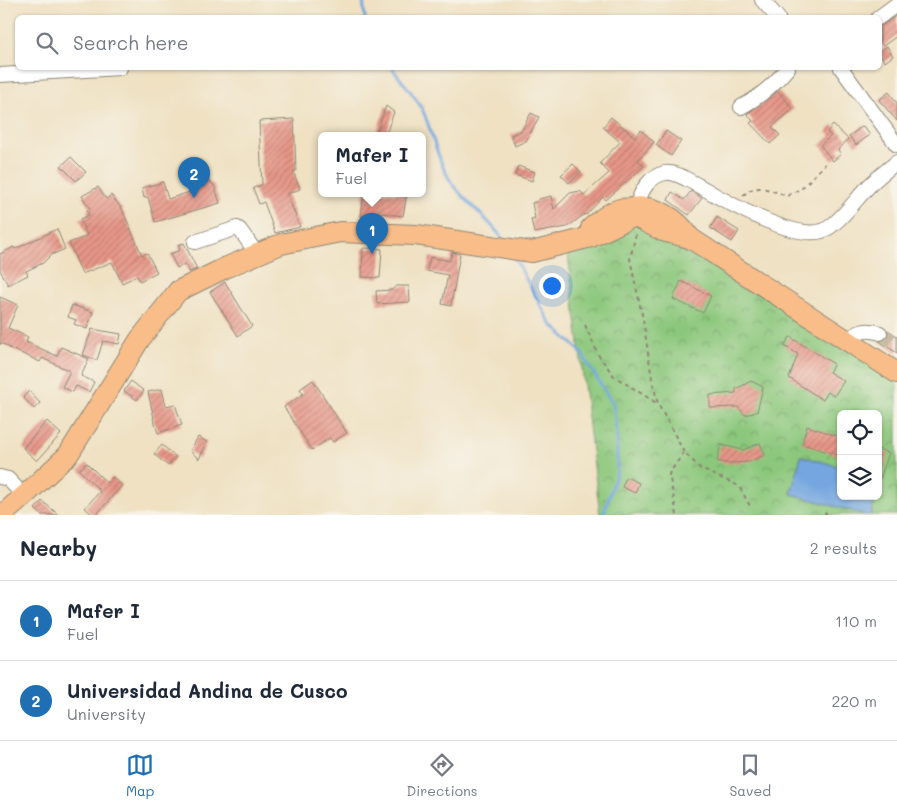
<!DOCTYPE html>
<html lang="en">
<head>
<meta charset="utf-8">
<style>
  body { margin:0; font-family:Mali,sans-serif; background:#f2f2f3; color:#1f2937 }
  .controls { position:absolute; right:15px; bottom:15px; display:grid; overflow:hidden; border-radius:8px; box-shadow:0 1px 4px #0004 }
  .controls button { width:45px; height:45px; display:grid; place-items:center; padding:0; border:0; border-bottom:1px solid #e0e1e3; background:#fff; color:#1f2937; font:25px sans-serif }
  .you { position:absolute; left:551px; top:285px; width:18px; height:18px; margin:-12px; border:4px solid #fff; border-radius:50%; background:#1a73e8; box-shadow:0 0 0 8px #1a73e833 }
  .badge { display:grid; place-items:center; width:32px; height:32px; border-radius:50%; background:#1f6fb2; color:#fff; font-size:16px; font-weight:700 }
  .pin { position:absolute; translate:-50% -41px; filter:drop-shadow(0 1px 2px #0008) }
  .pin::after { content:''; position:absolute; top:26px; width:18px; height:15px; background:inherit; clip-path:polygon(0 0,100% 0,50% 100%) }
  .popup { position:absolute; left:318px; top:132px; width:108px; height:65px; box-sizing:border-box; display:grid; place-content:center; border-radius:8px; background:#fff; filter:drop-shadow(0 1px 4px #0005); font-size:16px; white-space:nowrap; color:#747a83 }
  .popup b { font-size:19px; color:#1f2937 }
  .popup::after { content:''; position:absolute; left:50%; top:100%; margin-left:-10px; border:10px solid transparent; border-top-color:#fff }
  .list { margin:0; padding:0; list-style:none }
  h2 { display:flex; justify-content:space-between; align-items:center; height:65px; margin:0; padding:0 20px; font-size:21px }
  h2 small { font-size:16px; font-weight:400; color:#747a83 }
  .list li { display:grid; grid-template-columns:32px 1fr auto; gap:15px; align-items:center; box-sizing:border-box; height:80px; padding:0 20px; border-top:1px solid #e0e1e3 }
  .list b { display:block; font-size:19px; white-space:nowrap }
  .list p { margin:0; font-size:16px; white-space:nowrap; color:#747a83 }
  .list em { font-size:16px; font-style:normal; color:#747a83 }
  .icon { flex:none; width:28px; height:28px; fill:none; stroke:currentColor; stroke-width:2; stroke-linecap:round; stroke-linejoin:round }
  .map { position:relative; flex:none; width:897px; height:515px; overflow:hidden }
  .search { position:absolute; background:#fff; box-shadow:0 1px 4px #0004; left:15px; right:15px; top:15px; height:55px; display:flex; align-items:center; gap:12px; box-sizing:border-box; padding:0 18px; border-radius:8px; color:#747a83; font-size:19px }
  .sheet { height:225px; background:#fff }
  nav { display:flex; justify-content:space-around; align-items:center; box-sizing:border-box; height:70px; border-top:1px solid #e0e1e3; background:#fff; font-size:14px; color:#747a83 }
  nav a { display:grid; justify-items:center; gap:2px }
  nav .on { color:#1f6fb2 }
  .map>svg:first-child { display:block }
</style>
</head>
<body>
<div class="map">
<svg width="897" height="515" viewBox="0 0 897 515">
  <defs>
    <pattern id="park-crowns" width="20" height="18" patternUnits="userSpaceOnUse" patternTransform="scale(1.25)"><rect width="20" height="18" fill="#8bc77c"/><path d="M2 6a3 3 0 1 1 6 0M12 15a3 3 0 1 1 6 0" fill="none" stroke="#72a266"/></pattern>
    <pattern id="building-hatch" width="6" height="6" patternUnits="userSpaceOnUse" patternTransform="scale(1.25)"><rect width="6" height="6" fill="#e79788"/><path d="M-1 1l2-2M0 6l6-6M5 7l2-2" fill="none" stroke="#bb7b6f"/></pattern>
  </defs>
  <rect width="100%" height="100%" fill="#f7f3e8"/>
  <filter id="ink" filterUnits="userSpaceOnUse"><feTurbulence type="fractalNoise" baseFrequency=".02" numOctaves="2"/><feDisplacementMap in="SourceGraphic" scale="10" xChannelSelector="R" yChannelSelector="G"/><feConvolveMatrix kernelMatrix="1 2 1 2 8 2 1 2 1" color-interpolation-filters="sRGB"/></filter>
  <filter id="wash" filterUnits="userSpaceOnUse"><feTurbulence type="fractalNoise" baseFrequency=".0096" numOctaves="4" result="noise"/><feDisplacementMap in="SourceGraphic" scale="20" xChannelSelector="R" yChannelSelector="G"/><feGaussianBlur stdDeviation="1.12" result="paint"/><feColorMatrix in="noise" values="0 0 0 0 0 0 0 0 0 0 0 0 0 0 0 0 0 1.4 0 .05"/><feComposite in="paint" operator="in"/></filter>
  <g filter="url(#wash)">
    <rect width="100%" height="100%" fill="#efe1c2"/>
    <!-- park -->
    <path fill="url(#park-crowns)" stroke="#5b7954" fill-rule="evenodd" d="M636 219 824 332 897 383V515H600L568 255ZM841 414H878V496H841Z"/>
    <!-- water -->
    <polygon fill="#74a6df" stroke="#506885" points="801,456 841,467 841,496 876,496 871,515 866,515 791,494"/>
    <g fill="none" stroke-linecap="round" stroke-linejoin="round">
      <!-- stream -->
      <g stroke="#74a6df" stroke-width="3">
        <polyline points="363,0 365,18"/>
        <path d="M392 68C401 81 417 97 423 111 433 134 438 163 452 183 467 205 490 219 504 241"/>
        <polyline points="514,257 551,324 580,351 613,404 617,434 617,472 603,515"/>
      </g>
    </g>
    <g id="blocks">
      <!-- building -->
      <g fill="url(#building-hatch)">
        <polygon points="897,15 897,36 883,46 880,42 880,27"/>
        <polygon points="887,46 893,56 885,62 880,55 880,51"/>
        <polygon points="778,91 793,109 772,127 780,135 770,144 750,123 753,121 747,114"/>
        <polygon points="889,92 897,103 897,121 879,100"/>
        <polygon points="386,106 394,112 386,134 377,131"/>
        <polygon points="531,113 539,117 526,141 515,146 511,135 521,131"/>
        <polygon points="611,117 635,137 641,130 654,142 638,160 644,166 606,200 603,197 586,215 585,214 567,227 534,233 531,219 535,218 532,203 539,201 539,199 551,196 554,209 570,193 580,191 584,195 609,173 600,163 620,142 603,127"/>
        <polygon points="294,119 296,171 293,171 300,189 287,194 300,227 275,233 264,202 259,204 253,188 262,185 259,121"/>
        <polygon points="833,125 848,139 838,150 841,154 833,161 820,145 831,136 827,132"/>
        <polygon points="863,126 870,135 856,145 849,136"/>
        <polygon points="666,131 681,141 671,156 656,145"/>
        <polygon points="71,157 86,172 76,181 61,166"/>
        <polygon points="573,164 581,172 569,183 561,175"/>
        <polygon points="518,166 535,172 532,181 515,175"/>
        <polygon points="202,175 214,185 220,203 155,222 148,197 144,198 142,188 163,182 168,199 196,190 195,184"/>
        <polygon points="98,187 106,199 111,195 122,209 142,255 147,253 157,272 140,281 137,276 122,283 112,262 82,274 69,243 87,236 80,219 89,215 87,210 90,209 82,196"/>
        <polygon points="691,191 702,198 689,215 668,200 672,192 684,200"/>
        <polygon points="364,193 407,193 403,216 374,212 373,217 361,216"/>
        <polygon points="717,217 739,231 732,242 710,228"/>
        <polygon points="57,229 65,249 51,255 43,263 26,271 28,275 8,285 0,270 0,254 14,247 15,249"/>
        <polygon points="184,243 197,269 189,272 185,264 177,268 170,254 180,250 178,245"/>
        <polygon points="363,248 382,249 380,278 362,277"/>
        <polygon points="452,252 460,254 451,306 442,304 448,275 427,271 430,257 450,261"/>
        <polygon points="681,281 711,296 703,313 673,299"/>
        <polygon points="225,282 252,326 238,336 210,292"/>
        <polygon points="396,286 409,286 410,302 377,304 376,291 392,290"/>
        <polygon points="0,297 18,305 8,328 28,337 26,342 57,356 61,347 89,359 81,376 94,382 89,392 76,386 73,392 62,387 70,371 42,358 40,362 32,358 9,348 9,347 1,343 0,345"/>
        <polygon points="72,305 93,312 87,329 74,324 76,320 68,317"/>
        <polygon points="92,329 121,334 119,344 103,341 97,360 83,355"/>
        <polygon points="888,330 897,336 897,353 879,341 886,339 888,335"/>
        <polygon points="790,337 834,364 829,372 844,381 834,396 828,392 823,400 789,378 798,354 784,346"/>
        <polygon points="313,380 347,433 333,442 330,438 312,450 284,407 303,394 300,389"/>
        <polygon points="131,381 144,391 137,400 124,391"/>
        <polygon points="751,381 763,387 757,412 745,415 738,407 710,408 710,395 736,393 736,389"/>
        <polygon points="162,389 166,406 175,404 182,425 158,433 153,418 154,418 148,392"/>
        <polygon points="29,391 40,403 34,409 23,397"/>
        <polygon points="47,421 61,434 37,461 23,448"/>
        <polygon points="807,426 841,437 841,456 802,444"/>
        <polygon points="198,437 207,442 199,459 190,451"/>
        <polygon points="760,443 765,455 749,462 731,463 730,464 717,461 721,445 743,450"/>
        <polygon points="162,445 176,457 168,466 154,454"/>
        <polygon points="878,449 889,453 880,479 878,479"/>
        <polygon points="87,463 107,483 112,477 122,485 96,515 93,515 85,508 100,491 79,470"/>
        <polygon points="626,477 639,483 635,493 622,487"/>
        <polygon points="42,501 59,515 42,515 35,509"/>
      </g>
    </g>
  </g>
  <g filter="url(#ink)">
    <use href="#blocks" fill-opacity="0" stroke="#8d8676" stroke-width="1"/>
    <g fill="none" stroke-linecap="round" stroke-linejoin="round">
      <!-- minor-tunnel -->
      <polyline stroke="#c8bda4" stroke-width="14" stroke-dasharray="14 7" stroke-linecap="butt" points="880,333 897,345"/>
      <!-- minor casing -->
      <g stroke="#8d8676" stroke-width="16">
        <g id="minor">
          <polyline points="762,0 778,18"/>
          <polyline points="878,18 897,4"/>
          <polyline points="841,68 897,145"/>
          <polyline points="0,75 120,68"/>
          <path d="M741 107C759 98 775 83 788 68"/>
          <path d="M637 206C640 192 649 176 665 173 677 171 692 183 703 188 728 203 794 240 822 231 837 227 859 195 871 184 879 176 888 169 897 162"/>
          <polyline points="195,242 237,228 240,230 257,254"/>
          <path d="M846 340C858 332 866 328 880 333"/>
          <polyline points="0,477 8,479 24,496"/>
        </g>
      </g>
      <!-- highway casing -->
      <g stroke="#8d8676" stroke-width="22">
        <g id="highway">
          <path d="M591 228C599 221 609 212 620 209 624 208 628 209 632 208 654 204 678 218 690 238"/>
          <polyline points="2,515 24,496 68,455 140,339 178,291 227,267 281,244 340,232 416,235 532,252 591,237 634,216 663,231 690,238 897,373"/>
        </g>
      </g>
      <!-- path -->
      <g stroke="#8d8676" stroke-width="2" stroke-dasharray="4 4" stroke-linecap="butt">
        <path d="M743 196C756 181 771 191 787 196L802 188 825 164"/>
        <polyline points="636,234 630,259 643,319 652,379 658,404 684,452 701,469 739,486 751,508"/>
        <polyline points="585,325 599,356 614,376 658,404"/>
        <polyline points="677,515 669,474 684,452"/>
        <polyline points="824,515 828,511"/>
      </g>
      <!-- minor -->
      <use href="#minor" stroke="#fff" stroke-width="14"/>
      <!-- highway -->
      <use href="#highway" stroke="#f8bd89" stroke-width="20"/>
    </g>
  </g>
</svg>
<div class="controls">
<button><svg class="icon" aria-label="locate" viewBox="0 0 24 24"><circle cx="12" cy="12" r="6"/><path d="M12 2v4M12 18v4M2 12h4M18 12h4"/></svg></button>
<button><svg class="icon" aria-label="layers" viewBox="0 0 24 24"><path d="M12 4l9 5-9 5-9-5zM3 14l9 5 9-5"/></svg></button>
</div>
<div class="you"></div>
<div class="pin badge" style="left:372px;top:254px">1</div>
<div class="popup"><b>Mafer I</b>Fuel</div>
<div class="pin badge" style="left:194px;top:198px">2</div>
<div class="search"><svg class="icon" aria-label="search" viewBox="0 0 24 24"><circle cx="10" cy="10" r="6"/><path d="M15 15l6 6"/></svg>Search here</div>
</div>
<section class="sheet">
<h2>Nearby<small>2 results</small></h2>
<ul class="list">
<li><span class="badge">1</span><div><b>Mafer I</b><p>Fuel</p></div><em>110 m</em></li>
<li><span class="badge">2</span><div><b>Universidad Andina de Cusco</b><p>University</p></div><em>220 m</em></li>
</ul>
</section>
<nav>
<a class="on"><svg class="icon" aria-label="map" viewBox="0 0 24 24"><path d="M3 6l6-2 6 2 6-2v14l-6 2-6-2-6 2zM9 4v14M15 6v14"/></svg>Map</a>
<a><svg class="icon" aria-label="directions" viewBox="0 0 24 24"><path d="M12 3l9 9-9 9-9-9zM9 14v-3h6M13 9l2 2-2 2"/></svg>Directions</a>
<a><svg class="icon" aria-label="saved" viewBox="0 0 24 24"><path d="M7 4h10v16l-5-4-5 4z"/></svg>Saved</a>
</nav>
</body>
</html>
